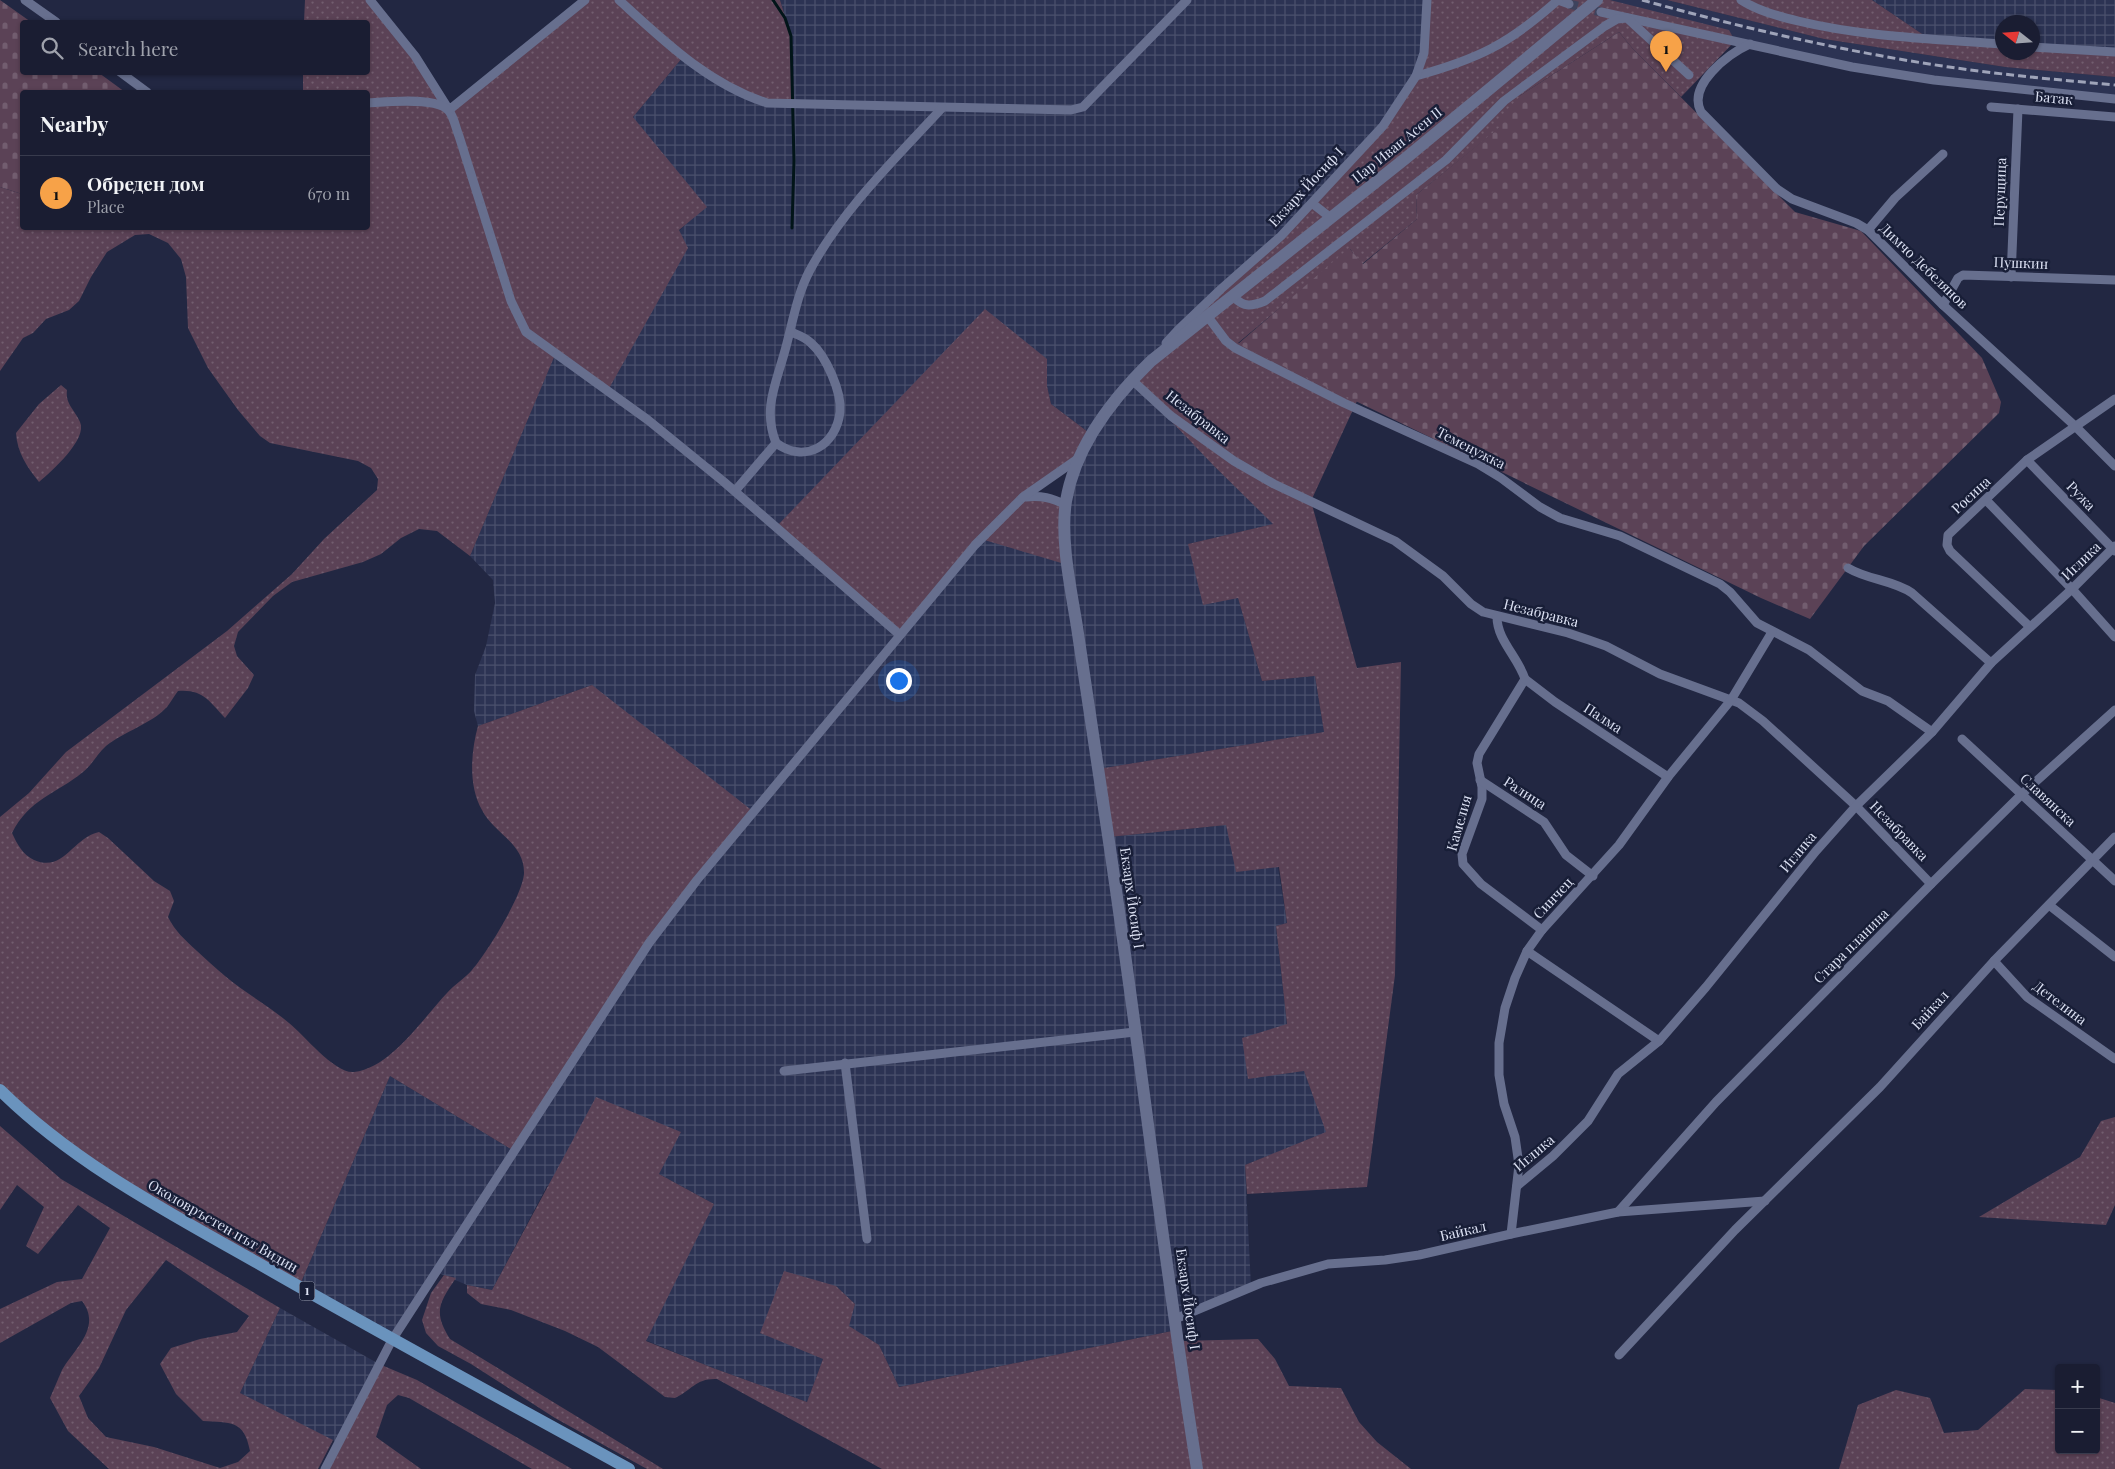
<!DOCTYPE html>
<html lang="en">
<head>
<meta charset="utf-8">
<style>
  body { margin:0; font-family:"Playfair Display",serif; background:#272a3e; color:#f1f3f6 }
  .controls { position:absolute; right:15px; bottom:15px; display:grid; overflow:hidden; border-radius:5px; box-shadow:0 1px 4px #0004 }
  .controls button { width:45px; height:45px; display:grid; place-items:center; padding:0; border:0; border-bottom:1px solid #383b4d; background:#1a1d32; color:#f1f3f6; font:25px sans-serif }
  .compass { position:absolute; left:1995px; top:15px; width:45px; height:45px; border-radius:50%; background:#1a1d32; box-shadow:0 1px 4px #0004; rotate:287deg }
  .you { position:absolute; left:898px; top:680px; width:18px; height:18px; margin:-12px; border:4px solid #fff; border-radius:50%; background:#1a73e8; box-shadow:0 0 0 8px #1a73e833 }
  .badge { display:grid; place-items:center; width:32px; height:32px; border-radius:50%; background:#f7a248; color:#111; font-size:16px; font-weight:700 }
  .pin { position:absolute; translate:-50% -41px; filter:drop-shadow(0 1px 2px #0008) }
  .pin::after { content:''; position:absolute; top:26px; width:18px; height:15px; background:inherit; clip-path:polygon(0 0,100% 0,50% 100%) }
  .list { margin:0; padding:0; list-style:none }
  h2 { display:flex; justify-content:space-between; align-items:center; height:65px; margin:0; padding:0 20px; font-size:21px }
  h2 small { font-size:16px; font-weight:400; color:#9fa2ac }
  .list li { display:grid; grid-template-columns:32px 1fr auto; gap:15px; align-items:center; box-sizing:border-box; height:75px; padding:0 20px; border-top:1px solid #383b4d }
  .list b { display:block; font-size:19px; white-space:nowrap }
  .list p { margin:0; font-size:16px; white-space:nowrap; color:#9fa2ac }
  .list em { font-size:16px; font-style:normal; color:#9fa2ac }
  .icon { flex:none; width:28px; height:28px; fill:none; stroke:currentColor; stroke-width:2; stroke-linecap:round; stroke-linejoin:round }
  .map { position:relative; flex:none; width:2115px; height:1469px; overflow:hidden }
  .search { position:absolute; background:#1a1d32; box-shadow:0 1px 4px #0004; left:20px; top:20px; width:350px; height:55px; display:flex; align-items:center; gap:12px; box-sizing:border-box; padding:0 18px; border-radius:5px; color:#9fa2ac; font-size:19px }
  .panel { position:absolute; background:#1a1d32; box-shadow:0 1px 4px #0004; left:20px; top:90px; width:350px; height:140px; border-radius:5px }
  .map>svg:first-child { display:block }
</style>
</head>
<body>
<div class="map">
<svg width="2115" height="1469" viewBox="0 0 2115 1469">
  <defs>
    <pattern id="industrial-grid" width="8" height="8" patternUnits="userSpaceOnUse" patternTransform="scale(1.25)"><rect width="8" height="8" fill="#2c3353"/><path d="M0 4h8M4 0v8" fill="none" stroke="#4a506c"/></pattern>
    <pattern id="grass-dots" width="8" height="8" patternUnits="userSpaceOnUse" patternTransform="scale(1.25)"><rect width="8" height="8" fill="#5b4256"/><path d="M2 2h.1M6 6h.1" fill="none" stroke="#725d6f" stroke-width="1.8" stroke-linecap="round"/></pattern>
    <pattern id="cemetery-stones" width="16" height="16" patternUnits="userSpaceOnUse" patternTransform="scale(1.25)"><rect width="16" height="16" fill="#5b4256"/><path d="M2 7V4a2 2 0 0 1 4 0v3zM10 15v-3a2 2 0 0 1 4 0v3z" fill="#725d6f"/></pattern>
  </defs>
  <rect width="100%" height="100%" fill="#222742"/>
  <!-- built -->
  <polygon fill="#2c3353" points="1610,0 1667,0 1824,39 2005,67 2115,77 2115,98 1934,80 1750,44"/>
  <!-- industrial -->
  <g fill="url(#industrial-grid)" fill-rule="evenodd">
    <path d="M780 0H1427L1424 53 1401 101 1313 204 1221 289 1214 466 1274 524 1188 544 1238 598 1262 681 1315 676 1324 732 1099 769 1109 837 1226 825 1278 867 1287 923 1276 926 1287 1025 1248 1078 1304 1071 1327 1132 1245 1165 1251 1287 1175 1319 1177 1330 899 1387 879 1345 848 1326 855 1304 836 1286 823 1359 807 1402 713 1368 645 1340 714 1204 659 1174 680 1131 547 1186 492 1290 467 1285 436 1272 392 1340 299 1287 390 1076 514 1151 592 685 478 726 474 711 475 675 486 646 495 603 493 580 470 556 555 354 691 219 633 117 683 57 793 104 791 36ZM1047 359V386L1051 404 1092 435 1066 505 975 545Z"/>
    <polygon points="1872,0 2115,0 2115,52 2033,47 2032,22 2002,22 2002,44 1928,38"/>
    <polygon points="280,1308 379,1364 338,1443 240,1393"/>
  </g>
  <!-- grass -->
  <g fill="url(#grass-dots)" fill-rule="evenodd">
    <path d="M305 0H370L449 110 581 0H780L791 36 793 104 767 103 683 57 633 117 707 207 679 230 688 248 607 392 555 355 470 556 437 531 419 529 401 538 381 554 363 562 292 582 273 596 238 632 234 646 237 656 254 675 248 688 225 718C209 701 203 689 178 691 174 696 171 702 167 707 151 724 125 731 106 746 97 754 92 765 83 772 56 794 29 799 12 833 17 844 23 855 34 860 64 873 72 838 99 832L108 838 154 881 170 891 174 901 168 917C175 931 185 940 197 951 206 959 215 968 225 976 245 993 269 1006 289 1023 304 1035 335 1074 354 1072 391 1068 423 1018 447 993 455 984 465 978 472 970 487 953 522 896 524 874 525 843 494 834 482 810 468 786 471 751 478 726L592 685 754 812 649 943 514 1151 390 1076 299 1287 144 1199 0 1090V817L29 793 66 752 227 631 292 574 324 539 377 490 378 479 371 468 358 461 270 443 260 436 238 410 208 368 188 328 186 277 181 259 168 243 149 234 135 235 107 252 91 277 79 301 69 310 46 319 33 333 23 338 0 371V187L22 194V228H368V92H303V73L368 72V22H304Z"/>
    <polygon points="1427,0 1610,0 1729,30 1735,41 1681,97 1633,49 1619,32 1521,95 1502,126 1416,195 1417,219 1362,264 1350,249 1238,343 1357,401 1311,501 1357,668 1401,662 1395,975 1367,1187 1247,1194 1245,1165 1326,1132 1304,1071 1248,1079 1242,1038 1287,1024 1276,926 1287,923 1279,867 1236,872 1226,825 1109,837 1098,769 1324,732 1315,676 1262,681 1238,598 1203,605 1188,544 1273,524 1214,466 1132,380 1281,236 1401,101 1424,53"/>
    <polygon points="1667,0 1872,0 1928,38 2002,44 2002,52 2032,52 2033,47 2115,52 2115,77 2005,67 1824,39"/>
    <polygon points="985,309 1047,359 1047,386 1051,404 1092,435 1081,456 1024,497 1066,505 1068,565 981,539 900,635 776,527"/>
    <path d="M61 385 67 390C65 404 75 410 80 422 88 439 51 472 39 482 27 467 17 452 16 433L39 404Z"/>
    <path d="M596 1097 681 1132 659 1174 714 1204 646 1341 713 1368 807 1402 823 1359 760 1333 784 1271 836 1286 855 1304 849 1326 879 1345 899 1387 1177 1330 1179 1341 1258 1339 1275 1359 1289 1386 1341 1388 1359 1422 1377 1442 1411 1469H882L717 1379C696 1378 692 1390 675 1398L665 1397 598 1347 565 1331 511 1310 481 1304 467 1293V1285L492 1290Z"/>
    <polygon points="2115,1117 2115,1205 2106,1225 1979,1217 2080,1157 2101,1121"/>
    <path d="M0 1126 61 1179 280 1308 240 1393 333 1440 318 1469H109L68 1431 50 1398C54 1389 58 1379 62 1370 75 1348 102 1327 82 1301L71 1303 0 1343V1309L57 1282 82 1279 110 1228 78 1205 38 1254 26 1246 44 1207 17 1185 0 1210ZM166 1260 249 1316 237 1332 200 1339 171 1348 160 1364 176 1394 203 1421C230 1423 244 1419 250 1451L238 1462 220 1468 154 1447 106 1437 88 1418 79 1396 99 1368 126 1310Z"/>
    <path d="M444 1275 456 1278C439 1303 433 1312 450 1339L663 1469H647L555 1418 471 1364 438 1346 426 1333 422 1320 431 1293Z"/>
    <polygon points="379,1364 417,1380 572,1469 532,1469 409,1398 398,1395 387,1405 376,1437 421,1469 325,1469"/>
    <polygon points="2025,1389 2059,1390 2059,1450 2096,1450 2096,1397 2115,1403 2115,1469 1839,1469 1858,1405 1896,1390 1930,1398 1944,1433 1978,1430"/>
  </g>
  <!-- cemetery -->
  <g fill="url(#cemetery-stones)">
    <polygon points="0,0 31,22 22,22 22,72 99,73 125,92 22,92 22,194 0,187"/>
    <polygon points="1619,32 1633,49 1795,212 1861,231 1982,358 2001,402 1999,413 1864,546 1810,619 1761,598 1238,344 1349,248 1363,264 1417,219 1416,195 1501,126 1498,120 1521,95"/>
  </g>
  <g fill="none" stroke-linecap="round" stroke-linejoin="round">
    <!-- stream -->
    <polyline stroke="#021519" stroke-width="3" points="773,0 785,18 791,36 794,161 792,228"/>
    <!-- street-tunnel -->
    <polyline stroke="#3e435d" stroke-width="9" stroke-dasharray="9 4.5" stroke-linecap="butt" points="1569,4 1601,12"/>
    <!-- street -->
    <g stroke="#676f8e" stroke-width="9">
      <polyline points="25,0 56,22"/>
      <polyline points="370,0 415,56 449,110 585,0"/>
      <path d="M619 0C664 41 708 84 767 103L1071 110 1083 107 1187 0"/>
      <polyline points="1558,0 1569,4"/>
      <path d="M1741 0C1758 11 1778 16 1798 21 1864 37 1934 39 2002 44"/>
      <polyline points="1601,12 1852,67 1934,80 2115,99"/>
      <path d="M1750 44C1728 54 1687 85 1701 112L1777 189 1792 199 1856 223 1868 230 1943 305 2075 426 2115 466"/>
      <polyline points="2032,47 2115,52"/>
      <polyline points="120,72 147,92"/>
      <path d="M1416 76C1478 59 1509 44 1558 0"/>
      <path d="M368 103C385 102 438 96 449 111 454 117 456 129 459 136L511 301 526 332 648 420 724 482 900 635"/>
      <polyline points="1991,107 2115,117"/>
      <polyline points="1313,204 1331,218"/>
      <polyline points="1868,230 1895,198 1943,154"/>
      <polyline points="2011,277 2018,109"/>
      <path d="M1234 297C1244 308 1252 306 1265 301L1446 160 1504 101 1605 26 1617 19 1627 18 1689 75"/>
      <polyline points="1943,305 1958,278 1963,275 2115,280"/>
      <polyline points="1208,317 1226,341 1235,348 1344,403 1478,464 1501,478 1540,507 1560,518 1620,536 1720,584 1730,592 1757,623 1809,650 1862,691 1888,701 1932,732"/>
      <polyline points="1166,343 1178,330 1221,289 1281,236 1383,126 1416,76 1424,53 1427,0"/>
      <polyline points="1132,380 1171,416 1234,461 1274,484 1395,541 1443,576 1471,604 1483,612 1568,633 1589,640 1606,646 1660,674 1739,703 1763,721 1856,806 1931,884"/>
      <path d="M776 443C805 464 836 446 840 412 842 392 826 356 811 343 805 337 798 335 791 332"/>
      <polyline points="2027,460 2115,551"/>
      <path d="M735 491 776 443C763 410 775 386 784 354 792 327 796 296 810 270 843 209 895 159 942 108"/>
      <path d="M1026 497C1041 495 1052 498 1066 505"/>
      <polyline points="1986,500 2072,589 2115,637"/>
      <path d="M1848 568C1868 580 1893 580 1912 593L1991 663"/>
      <path d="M1497 617C1497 640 1518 657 1525 679L1479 754 1477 763 1482 787V799L1462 854 1463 864 1481 884 1542 930"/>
      <polyline points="2030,627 1950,551 1947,545 1948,535 2027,460 2115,399"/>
      <polyline points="1525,679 1555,702 1668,777"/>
      <polyline points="1962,739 2115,881"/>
      <polyline points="1480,780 1544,822 1566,855 1593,876"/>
      <polyline points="2049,905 2115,957"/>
      <polyline points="1527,951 1659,1041"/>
      <polyline points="1994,961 2027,997 2115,1059"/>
      <polyline points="845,1063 867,1239"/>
      <polyline points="784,1071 1135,1032"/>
      <polyline points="1517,1186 1553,1156 1588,1121 1618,1074 1659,1041 1706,987 1816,851 1856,806 1932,732 1991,663 2072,589 2115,546"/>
      <polyline points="1618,1212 1716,1102 1931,884 2022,794 2115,710"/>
      <polyline points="1511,1234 1519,1165 1515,1137 1504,1104 1499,1075 1499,1043 1505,1008 1515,978 1527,951 1542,930 1619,845 1668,777 1731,700 1772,632"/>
      <polyline points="1175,1319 1261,1283 1328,1264 1385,1260 1419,1255 1511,1234 1618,1212 1765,1201"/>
      <polyline points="1619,1355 1735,1230 1880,1087 1994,961 2115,837"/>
      <polyline points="325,1469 392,1340 649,943 697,880 975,545 1023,497 1079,458"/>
    </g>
    <!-- secondary -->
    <path stroke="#676f8e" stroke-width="12" d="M1197 1469C1162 1251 1138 1032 1105 815 1096 752 1086 690 1077 627 1071 589 1060 540 1066 501 1075 447 1112 399 1151 361L1406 158 1597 0"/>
    <!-- primary -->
    <path stroke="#6a93bd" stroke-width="12" d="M0 1090C74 1163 166 1211 256 1262 379 1333 504 1400 629 1469"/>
    <!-- rail -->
    <path stroke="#9fa4b9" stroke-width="3" stroke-dasharray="8 4" stroke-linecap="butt" d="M1642 0C1743 28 1846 52 1949 67 2004 75 2060 80 2115 85"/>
  </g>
  <g text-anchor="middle" stroke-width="5" stroke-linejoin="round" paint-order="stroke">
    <!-- shield labels -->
    <rect fill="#181e37" stroke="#a2a7bb" stroke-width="1" x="299.5" y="1281.5" width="15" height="19" rx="4"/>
    <g font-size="12" font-weight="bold" fill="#dde2f4">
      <text x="307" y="1295">1</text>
    </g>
    <!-- street labels -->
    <g font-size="14" fill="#dde2f4" stroke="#181e37">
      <text transform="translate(2054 98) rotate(5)" y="5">Батак</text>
      <text transform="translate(1397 145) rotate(-39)" y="5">Цар Иван Асен II</text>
      <text transform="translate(1306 187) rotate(-47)" y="5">Екзарх Йосиф I</text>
      <text transform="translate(2000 192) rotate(-88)" y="5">Перущица</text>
      <text transform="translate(2021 263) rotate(2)" y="5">Пушкин</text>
      <text transform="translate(1924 266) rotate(44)" y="5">Димчо Дебелянов</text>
      <text transform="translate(1198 417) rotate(38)" y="5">Незабравка</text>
      <text transform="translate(1471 448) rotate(27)" y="5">Теменужка</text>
      <text transform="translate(1971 495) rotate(-43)" y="5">Росица</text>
      <text transform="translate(2081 496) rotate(46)" y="5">Ружа</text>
      <text transform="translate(2081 561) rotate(-44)" y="5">Иглика</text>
      <text transform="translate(1541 613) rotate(14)" y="5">Незабравка</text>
      <text transform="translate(1603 718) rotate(33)" y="5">Палма</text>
      <text transform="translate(1525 793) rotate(33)" y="5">Ралица</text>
      <text transform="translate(2048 800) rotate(43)" y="5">Славянска</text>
      <text transform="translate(1459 823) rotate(-74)" y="5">Камелия</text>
      <text transform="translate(1899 831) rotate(46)" y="5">Незабравка</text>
      <text transform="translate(1798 852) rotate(-50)" y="5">Иглика</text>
      <text transform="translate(1132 898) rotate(82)" y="5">Екзарх Йосиф I</text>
      <text transform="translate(1553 898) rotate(-47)" y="5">Синчец</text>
      <text transform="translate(1851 946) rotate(-45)" y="5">Стара планина</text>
      <text transform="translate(2060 1003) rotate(37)" y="5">Детелина</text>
      <text transform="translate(1930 1010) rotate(-48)" y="5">Байкал</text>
      <text transform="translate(1534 1153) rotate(-40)" y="5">Иглика</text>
      <text transform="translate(223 1226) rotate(30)" y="5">Околовръстен път Видин</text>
      <text transform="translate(1463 1231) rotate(-13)" y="5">Байкал</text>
      <text transform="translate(1188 1299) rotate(82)" y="5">Екзарх Йосиф I</text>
    </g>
  </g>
</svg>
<div class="controls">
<button>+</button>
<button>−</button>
</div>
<svg class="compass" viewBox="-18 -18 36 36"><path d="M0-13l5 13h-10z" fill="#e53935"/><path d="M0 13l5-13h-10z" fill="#9fa2ac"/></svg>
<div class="you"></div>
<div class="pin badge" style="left:1666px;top:72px">1</div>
<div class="search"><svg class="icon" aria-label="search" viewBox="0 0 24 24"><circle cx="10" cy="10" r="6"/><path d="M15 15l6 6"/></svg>Search here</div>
<section class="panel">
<h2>Nearby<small></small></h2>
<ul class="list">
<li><span class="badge">1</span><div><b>Обреден дом</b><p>Place</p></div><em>670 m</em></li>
</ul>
</section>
</div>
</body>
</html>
